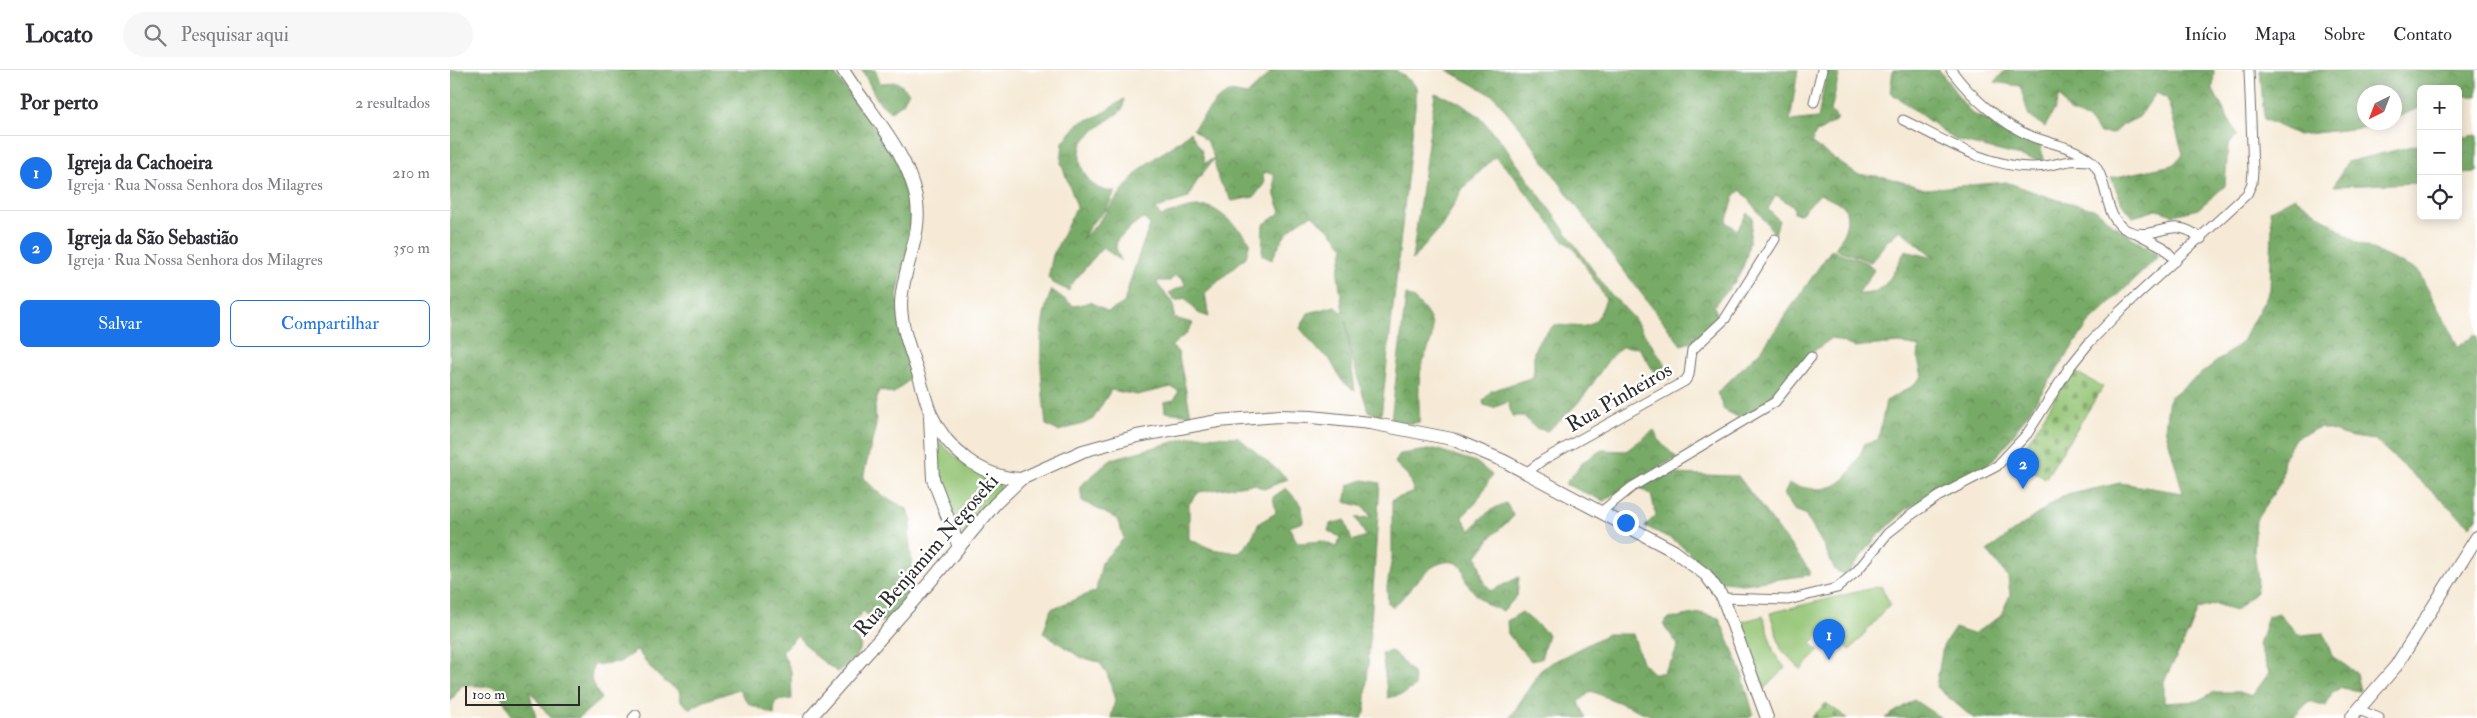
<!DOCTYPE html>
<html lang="pt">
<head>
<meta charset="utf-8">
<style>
  body { margin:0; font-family:"IM FELL Double Pica",serif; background:#f7f7f7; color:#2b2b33 }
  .controls { position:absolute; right:15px; top:15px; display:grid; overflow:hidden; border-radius:8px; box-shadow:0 2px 12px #0003 }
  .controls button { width:45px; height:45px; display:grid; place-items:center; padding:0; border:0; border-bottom:1px solid #e1e1e2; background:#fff; color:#2b2b33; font:25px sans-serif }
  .compass { position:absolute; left:1907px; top:15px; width:45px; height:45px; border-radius:50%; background:#fff; box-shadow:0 2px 12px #0003; rotate:222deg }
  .scale { position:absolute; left:15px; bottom:12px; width:115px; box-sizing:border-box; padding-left:5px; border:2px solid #2b2b2b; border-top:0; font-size:14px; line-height:18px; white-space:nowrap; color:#2b2b2b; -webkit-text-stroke:4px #fff; paint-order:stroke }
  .you { position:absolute; left:1175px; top:452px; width:18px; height:18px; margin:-12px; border:4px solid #fff; border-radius:50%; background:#1a73e8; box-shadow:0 0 0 8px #1a73e833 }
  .badge { display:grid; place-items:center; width:32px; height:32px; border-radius:50%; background:#1a73e8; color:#fff; font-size:16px; font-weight:700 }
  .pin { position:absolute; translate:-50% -41px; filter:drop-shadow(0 1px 2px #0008) }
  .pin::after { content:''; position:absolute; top:26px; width:18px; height:15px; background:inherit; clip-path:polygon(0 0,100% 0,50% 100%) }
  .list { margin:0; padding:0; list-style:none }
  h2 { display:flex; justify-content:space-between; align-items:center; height:65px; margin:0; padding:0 20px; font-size:21px }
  h2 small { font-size:16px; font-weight:400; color:#7c7c81 }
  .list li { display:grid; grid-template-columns:32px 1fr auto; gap:15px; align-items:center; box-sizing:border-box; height:75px; padding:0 20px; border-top:1px solid #e1e1e2 }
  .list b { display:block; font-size:19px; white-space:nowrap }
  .list p { margin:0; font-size:16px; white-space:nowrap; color:#7c7c81 }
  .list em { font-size:16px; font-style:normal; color:#7c7c81 }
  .actions { display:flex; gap:10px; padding:15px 20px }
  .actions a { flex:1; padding:11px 0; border:1px solid #1a73e8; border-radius:8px; text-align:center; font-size:18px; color:#1a73e8 }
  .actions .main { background:#1a73e8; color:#fff }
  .icon { flex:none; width:28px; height:28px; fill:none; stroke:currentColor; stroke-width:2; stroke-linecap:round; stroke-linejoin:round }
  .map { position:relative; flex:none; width:2027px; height:648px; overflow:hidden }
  header { display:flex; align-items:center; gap:30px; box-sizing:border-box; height:70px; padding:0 25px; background:#fff; border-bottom:1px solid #e1e1e2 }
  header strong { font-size:24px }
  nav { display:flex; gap:28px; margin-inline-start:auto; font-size:18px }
  .search { width:350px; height:45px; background:#f7f7f7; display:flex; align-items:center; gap:12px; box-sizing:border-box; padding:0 18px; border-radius:28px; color:#7c7c81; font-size:19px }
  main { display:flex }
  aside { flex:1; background:#fff }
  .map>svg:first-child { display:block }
</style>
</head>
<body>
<header>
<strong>Locato</strong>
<div class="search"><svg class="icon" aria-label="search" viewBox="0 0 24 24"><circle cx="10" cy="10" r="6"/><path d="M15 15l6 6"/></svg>Pesquisar aqui</div>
<nav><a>Início</a><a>Mapa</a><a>Sobre</a><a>Contato</a></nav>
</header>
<main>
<aside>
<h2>Por perto<small>2 resultados</small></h2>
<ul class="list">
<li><span class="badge">1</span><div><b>Igreja da Cachoeira</b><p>Igreja · Rua Nossa Senhora dos Milagres</p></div><em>210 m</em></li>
<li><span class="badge">2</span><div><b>Igreja da São Sebastião</b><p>Igreja · Rua Nossa Senhora dos Milagres</p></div><em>350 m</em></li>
</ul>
<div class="actions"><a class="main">Salvar</a><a>Compartilhar</a></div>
</aside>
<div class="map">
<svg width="2027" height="648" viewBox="0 0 2027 648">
  <defs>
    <pattern id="forest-crowns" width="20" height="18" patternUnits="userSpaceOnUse" patternTransform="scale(1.25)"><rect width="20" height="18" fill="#7a6"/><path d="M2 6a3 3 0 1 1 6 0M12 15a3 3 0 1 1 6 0" fill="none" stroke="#628b54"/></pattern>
    <pattern id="cemetery-stones" width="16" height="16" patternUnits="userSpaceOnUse" patternTransform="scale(1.25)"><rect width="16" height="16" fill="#94c474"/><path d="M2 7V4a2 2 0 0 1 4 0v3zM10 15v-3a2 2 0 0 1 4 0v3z" fill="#799f5f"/></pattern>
  </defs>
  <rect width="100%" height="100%" fill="#fff"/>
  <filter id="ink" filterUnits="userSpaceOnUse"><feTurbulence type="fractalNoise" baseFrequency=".02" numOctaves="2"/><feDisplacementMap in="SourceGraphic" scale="10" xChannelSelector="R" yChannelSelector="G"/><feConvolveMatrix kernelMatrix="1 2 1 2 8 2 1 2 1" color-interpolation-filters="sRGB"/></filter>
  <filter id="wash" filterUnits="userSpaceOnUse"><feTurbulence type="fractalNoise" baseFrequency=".0096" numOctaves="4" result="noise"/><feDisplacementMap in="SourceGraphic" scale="20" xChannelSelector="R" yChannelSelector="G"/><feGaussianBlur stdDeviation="1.12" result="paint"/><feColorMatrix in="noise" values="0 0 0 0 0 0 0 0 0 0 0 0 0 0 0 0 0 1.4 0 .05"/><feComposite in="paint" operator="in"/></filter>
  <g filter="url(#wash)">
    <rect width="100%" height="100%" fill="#f6ead6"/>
    <!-- grass -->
    <g fill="#94c474" stroke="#607850">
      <polygon points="486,369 515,395 550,412 551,421 524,445 523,454 512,467 491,412"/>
      <polygon points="1431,516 1440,534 1400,580 1385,565 1379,571 1371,563 1361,573 1369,581 1351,600 1331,579 1320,543"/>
      <polygon points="1313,546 1324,583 1335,598 1314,619 1291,552"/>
    </g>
    <!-- forest -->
    <g fill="url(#forest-crowns)" stroke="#516a48">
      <path d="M0 0H382L443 83 457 114 465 146 447 226 465 305 443 324 429 320 425 336 426 355 413 408 430 424 457 439 462 451 459 466 464 517 447 543 436 552 424 551 413 541 400 559 411 576 405 588 387 602 366 586 347 566 332 581 341 601 342 629 325 631 324 645 299 634 288 619C270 627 256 628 240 639L231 631 229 620C209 611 200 597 187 580L170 592 143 595 141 610 151 629 129 648H101L79 620 86 648H59L62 646 46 617 12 615 0 632Z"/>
      <polygon points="412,0 425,0 430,13 447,12 459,22 453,33 440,42 428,31"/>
      <path d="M820 0H946L963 13 967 19 931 347 918 341 901 284 896 250 905 321 892 311 879 288 870 282 850 258 858 243 885 236 893 243 888 204 894 177 881 161 862 145C839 156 832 167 822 190L812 185 813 155 831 142 825 126 824 104 813 102 814 114 804 127 782 131 768 109 764 89 748 109 738 128C730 131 711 135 706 140L711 146C725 142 742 135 758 137 768 138 794 163 800 172L796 187 755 223 759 247 748 243 735 228 726 231 719 223 735 215 733 209 725 205 720 211H707L708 215 724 234V248L743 253 736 264 721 276 728 282 741 345 715 342 714 332 724 330 729 321 721 317 687 325 661 320 643 349 633 354 608 361 596 355C592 314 584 258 602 220L624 236 641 232 658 242 674 233C681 206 690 181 700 155L694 149C681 153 678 163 667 169L666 178 671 191 653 177 620 216 619 221 603 213 598 208 603 185 627 136 611 93 613 72 629 53 650 45 674 29 673 39C664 47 639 62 633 72 622 93 641 125 665 121L657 139 643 152 632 169C655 148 667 124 688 102 703 86 724 78 740 62L751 79 755 93 764 88 758 73 743 59 767 30 780 22 797 25 820 3Z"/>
      <path d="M997 0H1348L1340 51 1368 48 1377 0H1390L1381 41 1388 49 1365 64 1362 73 1406 104 1435 107 1475 119 1556 112 1601 128 1647 140 1662 154 1709 186 1638 254 1557 374 1537 396 1458 438 1426 468 1396 505 1385 500 1375 478 1355 444 1344 440 1334 425 1339 414C1385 427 1398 414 1415 373L1428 370 1436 331 1461 317 1472 306 1468 289 1469 277 1449 273 1404 277 1382 268 1364 281 1329 323 1292 349 1274 340 1267 323 1312 279 1381 180 1418 193 1424 200 1408 224C1438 225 1441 204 1455 181L1485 188 1450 160 1438 170 1421 192 1385 179C1394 164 1401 152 1394 136L1370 124 1351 144 1344 143V137L1326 125 1318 139 1329 150 1325 164 1291 120 1285 125 1276 152 1287 160 1297 143 1303 147C1299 167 1299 188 1289 205 1284 215 1271 226 1264 236L1268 246 1244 271 1231 275 1161 184 1070 58 1044 26Z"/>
      <polygon points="1443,0 1489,0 1521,43 1590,73 1594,92 1505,70 1440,22"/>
      <polygon points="1555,0 1764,0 1763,20 1787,65 1778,76 1775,116 1748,139 1724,145 1707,140 1683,147 1672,133 1661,108 1723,95 1733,84 1717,28 1706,23 1689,47 1671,56 1662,64 1650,63 1637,48 1619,42 1609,25 1605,39 1595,57 1579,46 1570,16 1545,12"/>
      <polygon points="1810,0 2027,0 2027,26 2008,26 2008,19 1971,19 1971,37 1945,48 1944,22 1914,22 1914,52 1932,53 1920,57 1848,65 1814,49"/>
      <path d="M985 23 1009 32 1029 46 1050 70 1158 221 1183 247 1223 306 1220 309 1204 302 1189 277H1172C1157 289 1153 298 1143 313 1131 332 1115 347 1097 361L1085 358 1074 346H1062L1058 332 1043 338 1034 335 1033 331 1041 321 1083 307C1085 298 1083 290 1084 282 1086 271 1097 262 1104 255 1136 256 1144 264 1156 229L1126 181 1112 169 1062 104 1045 87 1013 118 992 156 962 190Z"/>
      <polygon points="2027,65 2027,102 2008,103 2008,68"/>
      <polygon points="1971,74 1971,113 1884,116 1897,92"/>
      <polygon points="1845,127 1906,172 1968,201 2008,276 2025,265 2027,267 2027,447 2020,456 1925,370 1902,367 1870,357 1845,368 1834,388 1831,412 1806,450 1804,480 1808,511 1806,522 1785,541 1766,534 1748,539 1739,562 1714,611 1714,633 1747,631 1764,622 1789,622 1802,626 1819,603 1809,575 1818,546 1828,543 1849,565 1874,563 1882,586 1906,603 1910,621 1892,618 1882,622 1876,636 1859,631 1845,646 1835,648 1523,648 1486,617 1493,576 1505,558 1523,564 1550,547 1560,525 1558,507 1537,481 1612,426 1670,413 1733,423 1715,358 1719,328 1791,273 1820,220 1822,157 1820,140"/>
      <path d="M956 225C962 226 967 232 971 236 996 263 973 278 970 305 968 321 969 336 970 352L955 354 941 350Z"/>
      <polygon points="1204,360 1211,373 1227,388 1190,407 1154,431 1115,414 1134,391 1152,380 1176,381"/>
      <polygon points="745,366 788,367 838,409 814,419 803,414 749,422 739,434 739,469 762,479 789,483 800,471 809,453 826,443 823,427 836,418 852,436 853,452 839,457 848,473 872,471 887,477 890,467 878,461 880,454 895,450 902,471 916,466 906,448 921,447 914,437 895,432 899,415 913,410 930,413 915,643 912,648 661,648 665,630 657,603 649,592 630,587 593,563 601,539 646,521 652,492 674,468 667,449 632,431 630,416 662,389"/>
      <path d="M985 379 1026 392 1042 405 1026 433 1012 447 1021 461C1029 448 1040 439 1056 433L1064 446 1042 466 1027 486 1033 510 1041 521 1069 507 1067 526 1053 541C1036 536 1028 528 1017 513 1014 509 1015 503 1013 499 1005 487 990 492 981 498 968 508 956 526 943 537L938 533 937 517 942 487V430L964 422 958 406 945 393 950 384Z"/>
      <polygon points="1219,404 1288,406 1360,501 1359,505 1293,514 1272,512 1227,472 1195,456 1206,445 1201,425 1188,417"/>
      <polygon points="1072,542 1098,564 1091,589 1081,591 1058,564 1057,551"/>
      <polygon points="1250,543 1269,548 1291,600 1303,643 1299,648 1207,648 1141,621 1129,632 1136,648 1060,648 1090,601 1099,594 1158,564 1183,564 1192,592 1203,603 1212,603 1222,590 1228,575 1213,554 1218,549"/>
      <polygon points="942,581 963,603 965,616 954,624 938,628 932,583"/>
      <polygon points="1464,630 1491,648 1435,648"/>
    </g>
    <!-- cemetery -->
    <g fill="url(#cemetery-stones)" stroke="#607850">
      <polygon points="1622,300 1653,317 1595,409 1567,390"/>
      <polygon points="1376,633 1397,648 1361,648"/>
    </g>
  </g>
  <g filter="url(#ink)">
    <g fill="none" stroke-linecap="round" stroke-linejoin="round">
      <!-- street casing -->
      <g stroke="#726e67" stroke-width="11">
        <g id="street">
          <path d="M1501 0C1522 28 1551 54 1583 67 1602 74 1624 77 1640 90 1661 108 1651 150 1679 161 1706 172 1723 143 1751 169"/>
          <polyline points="1364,32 1372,0"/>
          <path d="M1453 50C1493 69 1536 97 1582 97 1604 97 1616 88 1639 91"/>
          <polyline points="1688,164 1713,177 1726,191"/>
          <polyline points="1076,403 1093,390 1235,311 1239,305 1242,280 1275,249 1325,169"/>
          <polyline points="1151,442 1182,417 1325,332 1361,287"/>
          <polyline points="1273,528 1338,530 1387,518 1407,501 1438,463 1461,445 1489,426 1547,396 1577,364 1619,298 1639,273 1669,242 1797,124 1802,113 1803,101 1799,0"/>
          <polyline points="1909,640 1929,648"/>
          <polyline points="183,648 186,645"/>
        </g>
      </g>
      <!-- secondary casing -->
      <g stroke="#726e67" stroke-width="14">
        <g id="secondary">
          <path d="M393 0C418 41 456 78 466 127 474 165 452 197 451 234 451 257 460 279 467 300 472 314 475 330 481 344 497 380 531 407 571 409"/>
          <polyline points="480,347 483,409 509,477"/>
          <polyline points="360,648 480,512 545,434 571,409 633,381 687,366 768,351 829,346 861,347 920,353 1002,369 1054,391 1224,481 1256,505 1273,528 1317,648"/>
          <polyline points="1901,648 1946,596 2027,467"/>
        </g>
      </g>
      <!-- street -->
      <use href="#street" stroke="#fff" stroke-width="9"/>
      <!-- secondary -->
      <use href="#secondary" stroke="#fff" stroke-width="12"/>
    </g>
  </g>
  <g text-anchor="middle" stroke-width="5" stroke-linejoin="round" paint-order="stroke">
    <!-- street labels -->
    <g font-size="21" fill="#2b2b2b" stroke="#fff">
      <text transform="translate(1169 327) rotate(-30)" y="7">Rua Pinheiros</text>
      <text transform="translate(476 485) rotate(-49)" y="7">Rua Benjamim Negoseki</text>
    </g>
  </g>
</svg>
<div class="controls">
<button>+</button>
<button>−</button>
<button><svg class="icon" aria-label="locate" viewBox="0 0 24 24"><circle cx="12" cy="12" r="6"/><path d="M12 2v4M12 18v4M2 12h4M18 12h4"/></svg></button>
</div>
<svg class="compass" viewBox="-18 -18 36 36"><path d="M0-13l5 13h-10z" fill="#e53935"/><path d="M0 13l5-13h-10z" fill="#7c7c81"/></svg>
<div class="scale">100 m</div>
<div class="you"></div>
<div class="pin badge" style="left:1379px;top:590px">1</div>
<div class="pin badge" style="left:1573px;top:419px">2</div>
</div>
</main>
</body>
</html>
